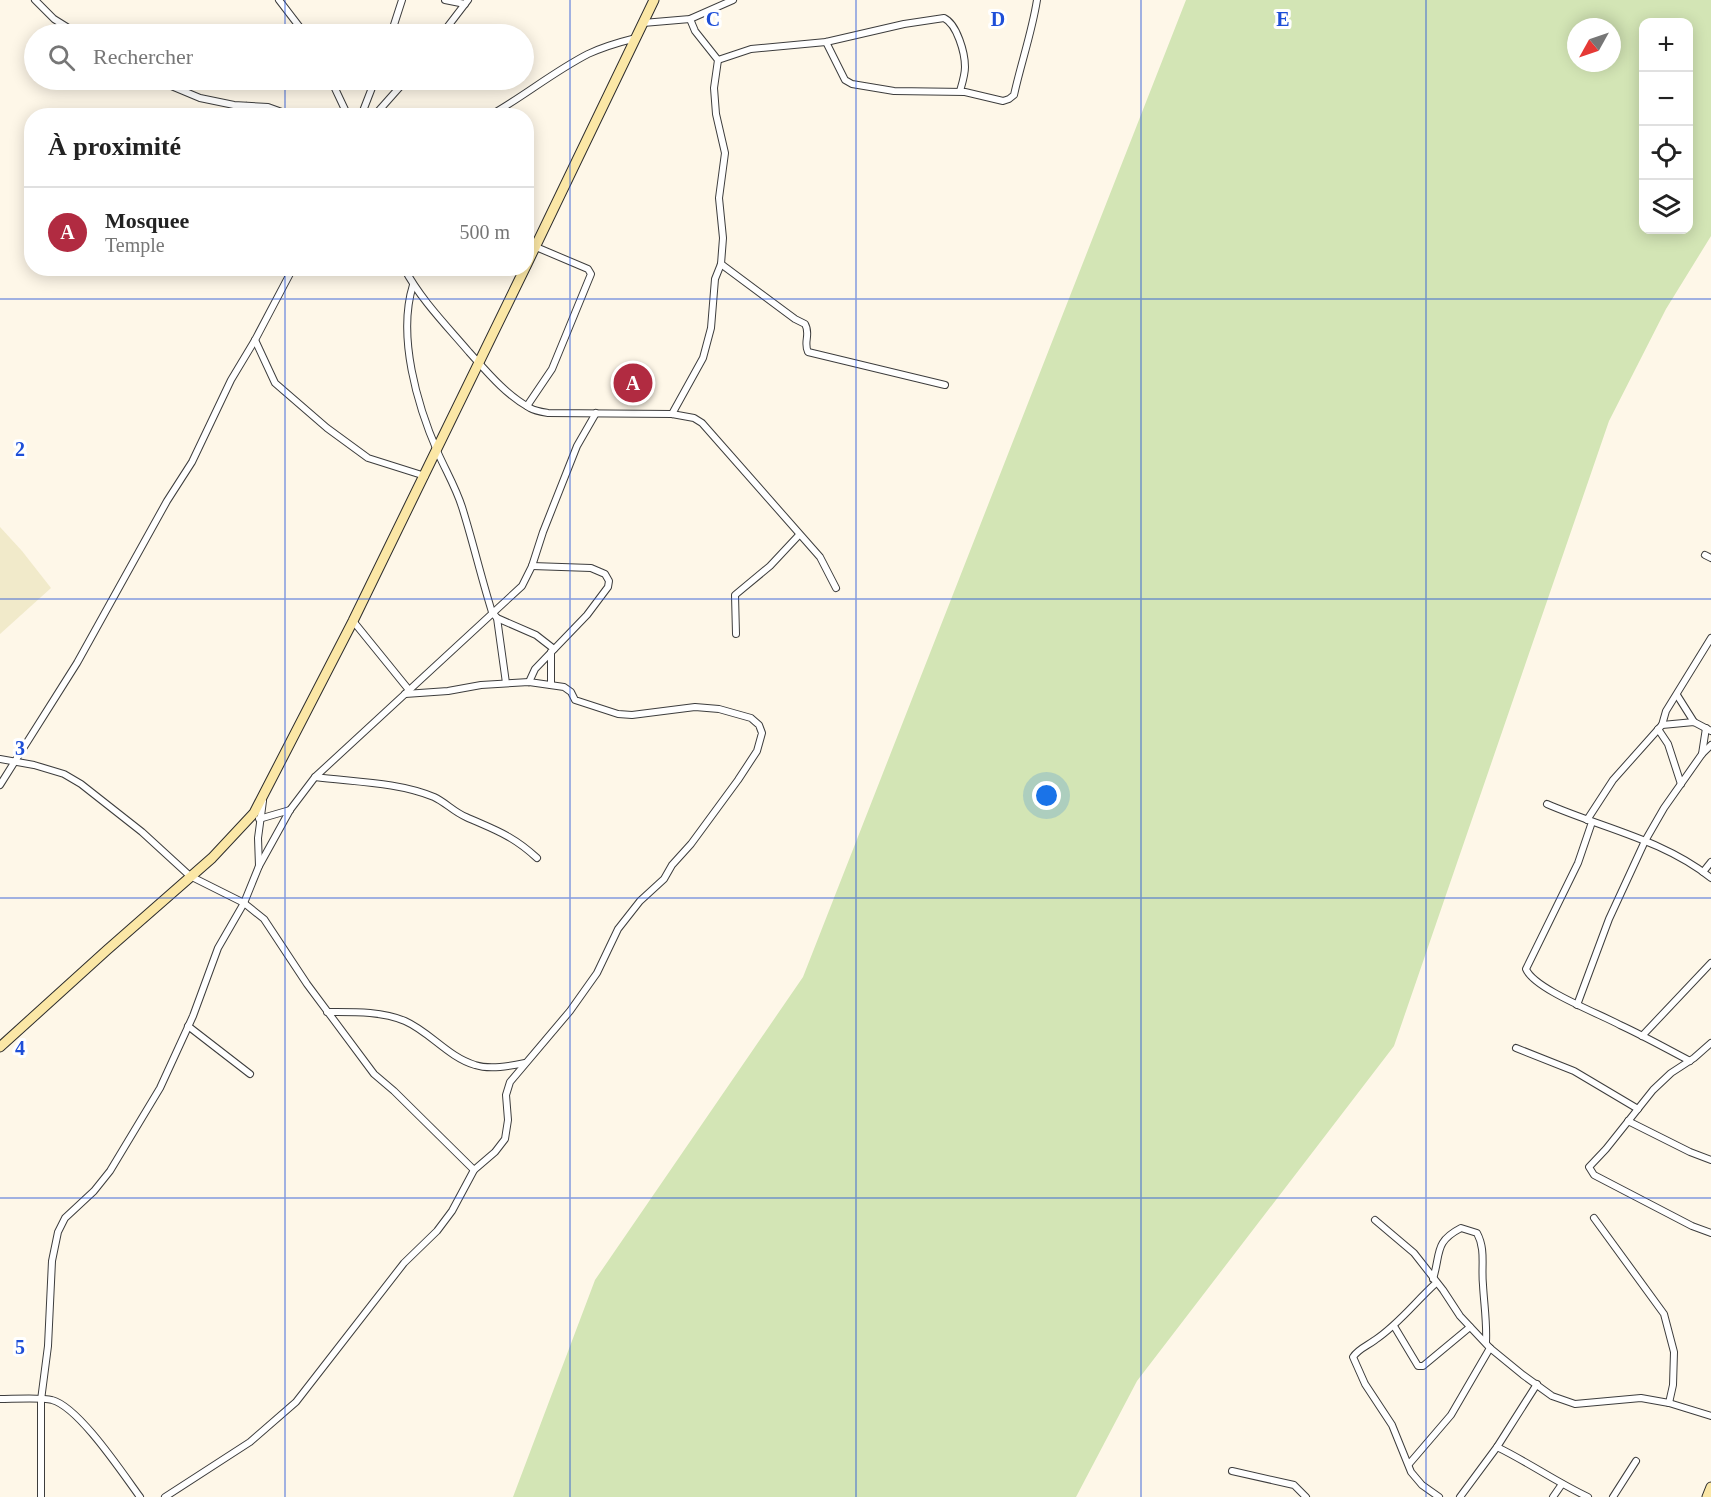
<!DOCTYPE html>
<html lang="fr">
<head>
<meta charset="utf-8">
<style>
  body { margin:0; font-family:"Times New Roman",serif; background:#f6f6f6; color:#222 }
  .controls { position:absolute; right:18px; top:18px; display:grid; overflow:hidden; border-radius:12px; box-shadow:0 3px 15px #0003 }
  .controls button { width:54px; height:54px; display:grid; place-items:center; padding:0; border:0; border-bottom:2px solid #e0e0e0; background:#fff; color:#222; font:30px sans-serif }
  .compass { position:absolute; left:1567px; top:18px; width:54px; height:54px; border-radius:50%; background:#fff; box-shadow:0 3px 15px #0003; rotate:230deg }
  .you { position:absolute; left:1047px; top:796px; width:21px; height:21px; margin:-15px; border:4px solid #fff; border-radius:50%; background:#1a73e8; box-shadow:0 0 0 9px #1a73e833 }
  .badge { display:grid; place-items:center; width:39px; height:39px; border-radius:50%; background:#b12b41; color:#fff; font-size:20px; font-weight:700 }
  .pin { position:absolute; translate:-50% -50%; border:3px solid #fff; box-shadow:0 2px 6px #0006 }
  .list { margin:0; padding:0; list-style:none }
  h2 { display:flex; justify-content:space-between; align-items:center; height:78px; margin:0; padding:0 24px; font-size:26px }
  h2 small { font-size:20px; font-weight:400; color:#767676 }
  .list li { display:grid; grid-template-columns:39px 1fr auto; gap:18px; align-items:center; box-sizing:border-box; height:90px; padding:0 24px; border-top:2px solid #e0e0e0 }
  .list b { display:block; font-size:22px; white-space:nowrap }
  .list p { margin:0; font-size:20px; white-space:nowrap; color:#767676 }
  .list em { font-size:20px; font-style:normal; color:#767676 }
  .icon { flex:none; width:33px; height:33px; fill:none; stroke:currentColor; stroke-width:2; stroke-linecap:round; stroke-linejoin:round }
  .map { position:relative; flex:none; width:1711px; height:1497px; overflow:hidden }
  .search { position:absolute; background:#fff; box-shadow:0 3px 15px #0003; left:24px; top:24px; width:510px; height:66px; display:flex; align-items:center; gap:15px; box-sizing:border-box; padding:0 21px; border-radius:33px; color:#767676; font-size:22px }
  .panel { position:absolute; background:#fff; box-shadow:0 3px 15px #0003; left:24px; top:108px; width:510px; height:168px; border-radius:24px }
  .map>svg:first-child { display:block }
</style>
</head>
<body>
<div class="map">
<svg width="1711" height="1497" viewBox="0 0 1711 1497">
  <rect width="100%" height="100%" fill="#fef7e8"/>
  <!-- farmland -->
  <polygon fill="#f1eaca" points="0,527 22,551 51,588 0,634"/>
  <!-- green -->
  <path fill="#d3e5b5" fill-rule="evenodd" d="M1186 0H1711V236L1666 309 1609 421 1394 1046 1137 1381 1076 1497H513L595 1280 803 977ZM1644 22H1688V230H1644ZM1576 27H1612V63H1576Z"/>
  <g fill="none" stroke-linecap="round" stroke-linejoin="round">
    <!-- street casing -->
    <g stroke="#3d3d3d" stroke-width="8">
      <g id="street">
        <polyline points="35,0 54,19 78,34"/>
        <polyline points="279,0 305,34"/>
        <polyline points="445,0 465,4"/>
        <polyline points="643,23 690,19 733,0"/>
        <polyline points="391,34 402,0"/>
        <polyline points="442,34 468,0"/>
        <path d="M826 42 845 80 852 84 894 91 965 92 1003 101 1009 99 1014 95C1021 63 1032 32 1037 0"/>
        <path d="M718 60 751 49 826 42 904 24 944 18C957 24 965 53 965 67 965 75 962 84 960 91"/>
        <polyline points="157,80 200,98 234,105 268,107 293,116"/>
        <polyline points="331,80 348,116"/>
        <polyline points="225,116 246,106"/>
        <polyline points="361,116 375,80"/>
        <polyline points="374,116 406,80"/>
        <path d="M489 116C523 97 553 72 588 54 603 47 620 42 636 38"/>
        <path d="M721 264 795 319 805 324C811 334 803 342 808 352L945 385"/>
        <path d="M404 268C421 300 446 325 469 352 487 372 506 395 530 408 535 411 542 412 548 413L672 414 694 418 702 423 820 557 836 588"/>
        <path d="M413 285C397 336 417 405 438 453 446 471 456 488 462 507 473 542 481 577 492 612L497 618 536 635 554 649"/>
        <polyline points="255,340 275,383 327,428 368,458 425,476"/>
        <polyline points="527,406 552,369 591,274 588,269 536,247"/>
        <polyline points="672,414 703,358 711,328 715,279 721,264 723,238 719,198 725,153 716,114 714,88 718,60 695,31 690,19"/>
        <polyline points="1705,555 1711,558"/>
        <polyline points="497,618 506,683"/>
        <polyline points="353,621 409,690"/>
        <polyline points="736,634 735,595 770,566 799,535"/>
        <polyline points="529,682 535,669 587,615 608,587 609,581 605,574 591,568 532,566"/>
        <polyline points="551,685 551,652"/>
        <polyline points="1677,695 1694,722"/>
        <polyline points="1662,725 1666,711 1711,638"/>
        <polyline points="1658,729 1668,744 1681,784"/>
        <polyline points="1702,754 1706,728"/>
        <polyline points="0,759 34,765 64,774 81,784 142,832 190,876 244,903 264,919 307,984 374,1074 394,1091 474,1170"/>
        <path d="M315 777C354 782 398 782 434 797 445 802 454 812 466 817 495 830 512 835 537 858"/>
        <polyline points="0,785 77,663 167,501 192,462 231,380 255,340 293,268"/>
        <path d="M1547 804C1602 828 1664 840 1711 878"/>
        <polyline points="259,819 290,810"/>
        <polyline points="1587,820 1613,780 1662,725 1694,722 1711,731"/>
        <path d="M1592 822 1578 863 1526 969C1534 989 1600 1014 1620 1025 1644 1036 1667 1049 1690 1061"/>
        <polyline points="259,866 290,810 315,777 522,586 532,566 543,532 577,446 596,413"/>
        <polyline points="1703,872 1711,862"/>
        <polyline points="1577,1005 1609,919 1645,841 1664,808 1702,754 1711,745"/>
        <path d="M327 1012C353 1012 381 1011 405 1021 430 1032 448 1057 475 1065 490 1070 510 1066 525 1063"/>
        <polyline points="188,1026 250,1074"/>
        <polyline points="1642,1036 1711,963"/>
        <polyline points="1711,1043 1694,1058 1671,1073 1653,1090 1606,1149 1589,1167 1594,1175 1692,1226 1711,1233"/>
        <polyline points="1516,1048 1574,1071 1638,1109"/>
        <polyline points="1628,1121 1690,1152 1711,1160"/>
        <polyline points="1594,1218 1664,1314 1674,1352 1673,1385 1669,1403"/>
        <polyline points="1375,1220 1414,1253 1443,1290 1460,1316 1490,1348 1523,1375 1552,1396 1575,1404 1641,1398 1669,1403 1711,1416"/>
        <path d="M1433 1279C1441 1253 1434 1242 1461 1228L1477 1233C1486 1250 1481 1266 1483 1285 1484 1304 1487 1322 1486 1342"/>
        <path d="M1436 1283C1415 1302 1399 1324 1375 1340 1367 1346 1358 1349 1353 1357L1365 1384 1392 1425 1411 1472 1422 1485 1439 1497"/>
        <polyline points="1394,1326 1418,1366 1423,1366 1470,1327"/>
        <path d="M0 1399C12 1399 42 1397 52 1400 79 1407 123 1474 140 1497"/>
        <path d="M1497 1447C1528 1462 1556 1482 1588 1497"/>
        <polyline points="1409,1464 1451,1415 1490,1348"/>
        <polyline points="1232,1471 1294,1485 1306,1497"/>
        <polyline points="41,1497 41,1400 48,1346 52,1261 58,1232 65,1218 94,1191 110,1171 160,1088 193,1016 218,948 244,903 259,866 258,838 263,801"/>
        <polyline points="165,1497 250,1442 296,1402 404,1263 437,1231 452,1211 474,1170 495,1152 505,1139 508,1120 506,1095 510,1082 570,1011 597,973 618,929 640,901 664,879 672,865 691,844 738,780 757,751 762,733 759,725 751,718 719,709 695,707 632,715 618,714 575,700 571,692 564,687 529,682 481,685 448,691 405,694"/>
        <polyline points="1460,1497 1497,1447 1537,1384"/>
        <polyline points="1553,1497 1562,1484"/>
        <polyline points="1613,1497 1636,1461"/>
      </g>
    </g>
    <!-- secondary casing -->
    <g stroke="#2c2c2c" stroke-width="11">
      <g id="secondary">
        <polyline points="526,266 654,0"/>
        <polyline points="0,1047 107,950 212,858 254,813 353,621 525,268"/>
        <polyline points="1707,1497 1711,1487"/>
      </g>
    </g>
    <!-- street -->
    <use href="#street" stroke="#fff" stroke-width="6"/>
    <!-- secondary -->
    <use href="#secondary" stroke="#fbe7a6" stroke-width="9"/>
  </g>
  <!-- grid -->
  <path fill="none" stroke="#1d4ed8" stroke-width="1.5" stroke-opacity="0.55" d="M285 0V34M570 0V1497M856 0V1497M1141 0V1497M1426 0V1497M285 80V116M285 268V1497M0 299H1711M0 599H1711M0 898H1711M0 1198H1711"/>
  <g font-size="20" text-anchor="middle" font-weight="bold" fill="#1d4ed8" stroke="#fff" stroke-width="6" stroke-linejoin="round" paint-order="stroke">
    <text x="713" y="26">C</text>
    <text x="998" y="26">D</text>
    <text x="1283" y="26">E</text>
    <text x="20" y="456">2</text>
    <text x="20" y="755">3</text>
    <text x="20" y="1055">4</text>
    <text x="20" y="1354">5</text>
  </g>
</svg>
<div class="controls">
<button>+</button>
<button>−</button>
<button><svg class="icon" aria-label="locate" viewBox="0 0 24 24"><circle cx="12" cy="12" r="6"/><path d="M12 2v4M12 18v4M2 12h4M18 12h4"/></svg></button>
<button><svg class="icon" aria-label="layers" viewBox="0 0 24 24"><path d="M12 4l9 5-9 5-9-5zM3 14l9 5 9-5"/></svg></button>
</div>
<svg class="compass" viewBox="-18 -18 36 36"><path d="M0-13l5 13h-10z" fill="#e53935"/><path d="M0 13l5-13h-10z" fill="#767676"/></svg>
<div class="you"></div>
<div class="pin badge" style="left:633px;top:383px">A</div>
<div class="search"><svg class="icon" aria-label="search" viewBox="0 0 24 24"><circle cx="10" cy="10" r="6"/><path d="M15 15l6 6"/></svg>Rechercher</div>
<section class="panel">
<h2>À proximité<small></small></h2>
<ul class="list">
<li><span class="badge">A</span><div><b>Mosquee</b><p>Temple</p></div><em>500 m</em></li>
</ul>
</section>
</div>
</body>
</html>
